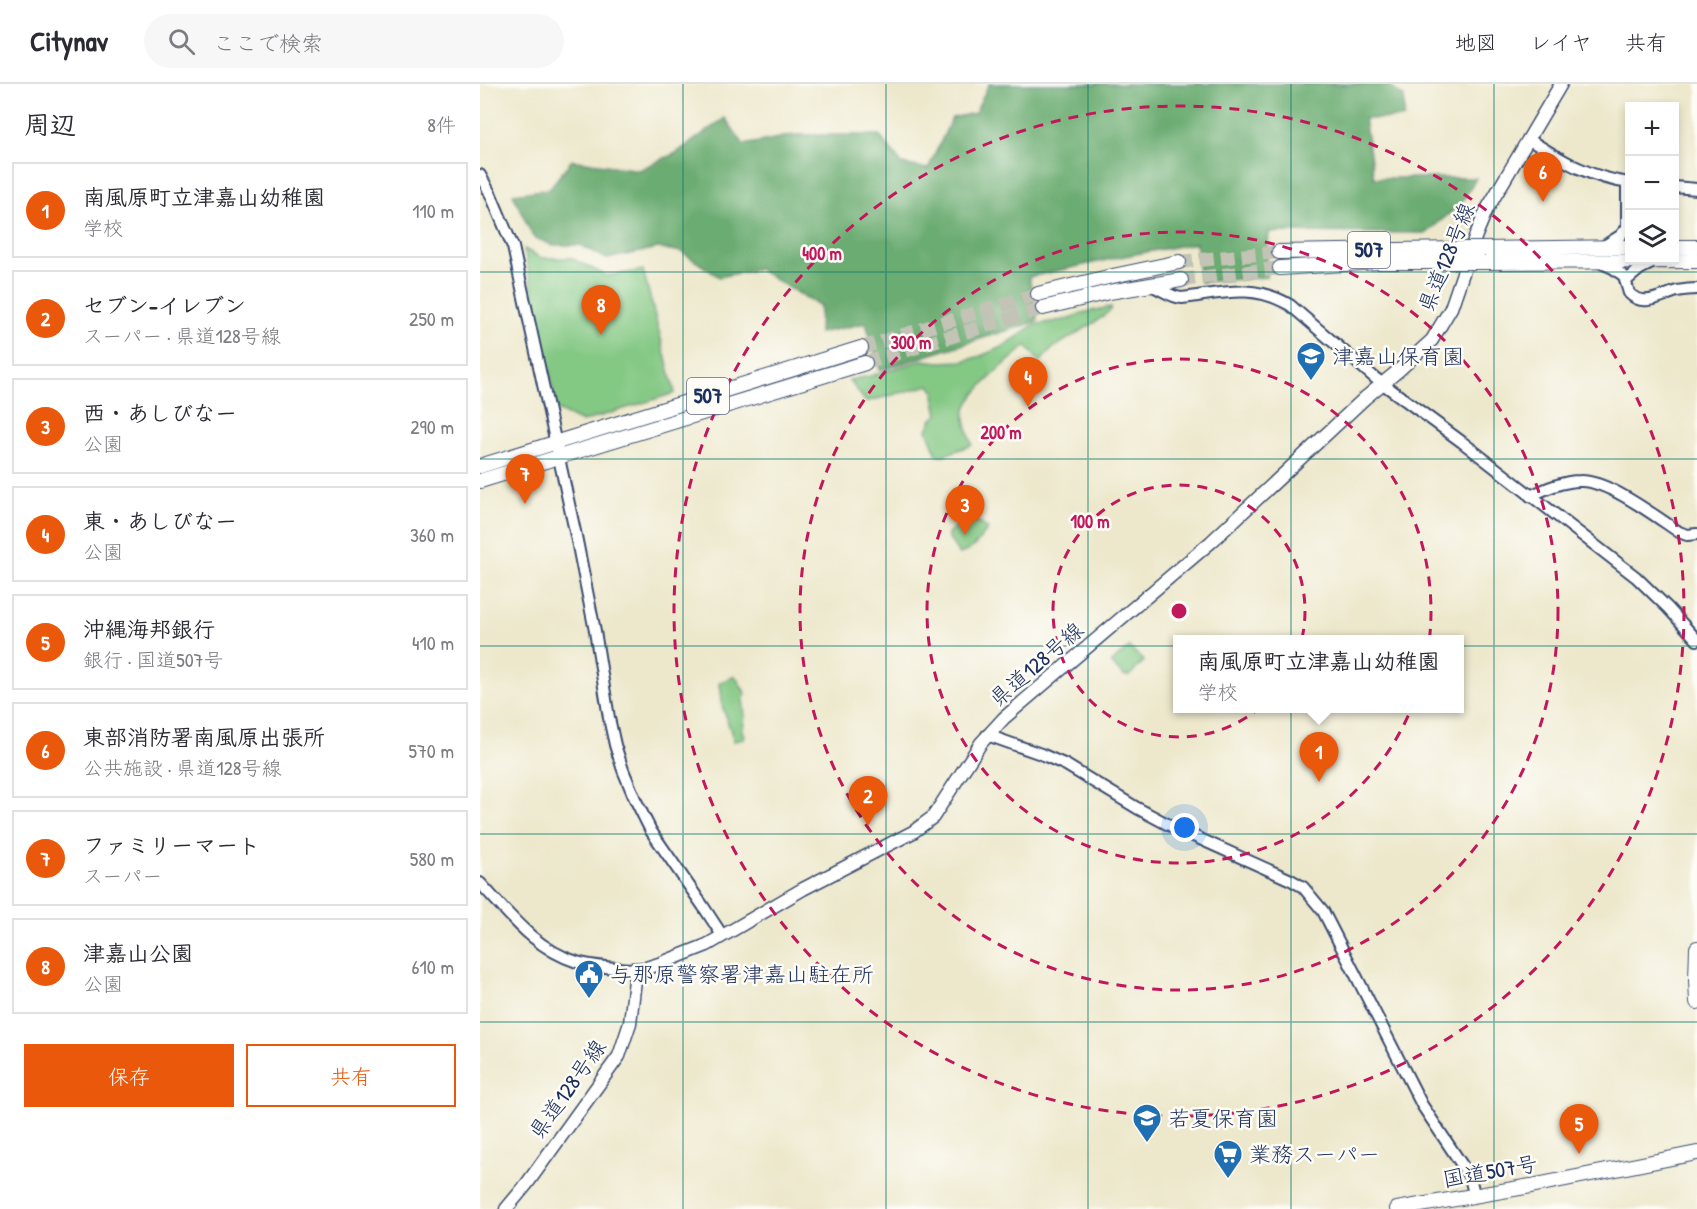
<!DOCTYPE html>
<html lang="ja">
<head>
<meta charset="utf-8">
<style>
  body { margin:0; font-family:"Patrick Hand","Klee One",sans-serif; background:#f7f7f7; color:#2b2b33 }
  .controls { position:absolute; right:18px; top:18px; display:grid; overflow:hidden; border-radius:0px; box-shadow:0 3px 9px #0003 }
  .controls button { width:54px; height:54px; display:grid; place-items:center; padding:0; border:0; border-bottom:2px solid #e1e1e2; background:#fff; color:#2b2b33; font:30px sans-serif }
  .you { position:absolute; left:705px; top:744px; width:21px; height:21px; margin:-15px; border:4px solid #fff; border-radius:50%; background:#1a73e8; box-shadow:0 0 0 9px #1a73e833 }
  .badge { display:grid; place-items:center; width:39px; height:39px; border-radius:50%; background:#ea580c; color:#fff; font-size:20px; font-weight:700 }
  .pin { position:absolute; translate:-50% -50px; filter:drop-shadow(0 2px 3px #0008) }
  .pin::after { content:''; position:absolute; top:32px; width:21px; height:18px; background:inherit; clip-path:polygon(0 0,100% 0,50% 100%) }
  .popup { position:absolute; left:693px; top:551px; width:291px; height:78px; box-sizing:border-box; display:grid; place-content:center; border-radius:0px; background:#fff; filter:drop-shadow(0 2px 4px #0005); font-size:20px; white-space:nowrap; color:#7c7c81 }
  .popup b { font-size:22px; color:#2b2b33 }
  .popup::after { content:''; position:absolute; left:50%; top:100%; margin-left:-12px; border:12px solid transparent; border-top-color:#fff }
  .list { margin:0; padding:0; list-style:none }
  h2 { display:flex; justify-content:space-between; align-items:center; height:78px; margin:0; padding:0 24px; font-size:26px }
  h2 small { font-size:20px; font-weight:400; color:#7c7c81 }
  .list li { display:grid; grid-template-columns:39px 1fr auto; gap:18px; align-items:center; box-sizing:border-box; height:96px; margin:0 12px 12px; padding:0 12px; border:2px solid #e1e1e2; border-radius:0px }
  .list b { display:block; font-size:22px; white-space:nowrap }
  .list p { margin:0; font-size:20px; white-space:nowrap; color:#7c7c81 }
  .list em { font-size:20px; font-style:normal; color:#7c7c81 }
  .actions { display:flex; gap:12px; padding:18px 24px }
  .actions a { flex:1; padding:14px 0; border:2px solid #ea580c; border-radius:0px; text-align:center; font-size:21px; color:#ea580c }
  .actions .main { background:#ea580c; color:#fff }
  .icon { flex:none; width:33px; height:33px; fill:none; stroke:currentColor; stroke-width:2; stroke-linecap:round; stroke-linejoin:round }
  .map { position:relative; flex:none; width:1217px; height:1125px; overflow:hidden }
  header { display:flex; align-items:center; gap:36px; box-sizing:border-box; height:84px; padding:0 30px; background:#fff; border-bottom:2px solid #e1e1e2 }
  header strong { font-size:28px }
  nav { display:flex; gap:33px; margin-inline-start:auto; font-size:21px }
  .search { width:420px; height:54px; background:#f7f7f7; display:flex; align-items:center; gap:15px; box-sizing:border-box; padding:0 21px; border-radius:33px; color:#7c7c81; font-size:22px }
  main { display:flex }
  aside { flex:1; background:#fff }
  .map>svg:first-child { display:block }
</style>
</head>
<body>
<header>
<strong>Citynav</strong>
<div class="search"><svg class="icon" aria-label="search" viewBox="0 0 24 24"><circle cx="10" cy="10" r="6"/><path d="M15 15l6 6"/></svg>ここで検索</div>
<nav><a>地図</a><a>レイヤ</a><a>共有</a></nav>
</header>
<main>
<aside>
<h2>周辺<small>8件</small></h2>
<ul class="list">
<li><span class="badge">1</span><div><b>南風原町立津嘉山幼稚園</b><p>学校</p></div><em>110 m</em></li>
<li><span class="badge">2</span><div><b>セブン-イレブン</b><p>スーパー · 県道128号線</p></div><em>250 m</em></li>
<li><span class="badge">3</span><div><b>西・あしびなー</b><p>公園</p></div><em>290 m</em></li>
<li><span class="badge">4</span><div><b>東・あしびなー</b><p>公園</p></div><em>360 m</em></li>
<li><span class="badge">5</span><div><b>沖縄海邦銀行</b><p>銀行 · 国道507号</p></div><em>410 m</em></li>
<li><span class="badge">6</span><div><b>東部消防署南風原出張所</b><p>公共施設 · 県道128号線</p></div><em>570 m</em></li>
<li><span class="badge">7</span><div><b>ファミリーマート</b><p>スーパー</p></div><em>580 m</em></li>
<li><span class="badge">8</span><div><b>津嘉山公園</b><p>公園</p></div><em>610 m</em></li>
</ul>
<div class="actions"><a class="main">保存</a><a>共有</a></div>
</aside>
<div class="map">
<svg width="1217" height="1125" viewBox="0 0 1217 1125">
  <rect width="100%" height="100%" fill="#fdfcf7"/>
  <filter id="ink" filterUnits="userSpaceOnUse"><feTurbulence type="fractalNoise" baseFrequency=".0167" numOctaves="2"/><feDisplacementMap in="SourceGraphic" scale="12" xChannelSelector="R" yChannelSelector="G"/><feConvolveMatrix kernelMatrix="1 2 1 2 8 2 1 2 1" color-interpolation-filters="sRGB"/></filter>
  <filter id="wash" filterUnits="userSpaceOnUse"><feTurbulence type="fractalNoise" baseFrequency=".008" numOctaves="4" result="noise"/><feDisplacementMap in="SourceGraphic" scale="24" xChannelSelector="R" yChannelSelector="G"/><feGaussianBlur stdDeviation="1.35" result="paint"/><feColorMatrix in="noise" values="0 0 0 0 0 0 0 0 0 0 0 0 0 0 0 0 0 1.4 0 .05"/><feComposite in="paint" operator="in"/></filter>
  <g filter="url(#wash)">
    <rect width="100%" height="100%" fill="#ede8cc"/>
    <!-- green -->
    <g fill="#83c883" stroke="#4f7c70" stroke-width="1.5">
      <polygon points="44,165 61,174 91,174 127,192 163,186 195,309 102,338 77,326"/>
      <path d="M631 223V226L617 237 573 264 560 278 546 262C531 275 488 309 485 328 483 338 490 351 492 361L464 371H457L447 346 452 335 458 331 454 311 455 308 450 301 386 318 369 296 390 292 442 276 460 278 483 277 501 272 522 263 542 250 553 241 589 235 602 229Z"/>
      <path d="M487 433 496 436 508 445C500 455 493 467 479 470L468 453V449Z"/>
      <polygon points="649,563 664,577 649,592 644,592 631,579"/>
      <polygon points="255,592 266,610 263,616 265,633 262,649 265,650 264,655 254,657 242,621 241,605 239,599"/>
    </g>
    <!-- forest -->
    <polygon fill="#6aac71" stroke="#426e68" stroke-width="1.5" points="509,0 907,0 924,13 924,34 884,35 894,94 996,94 981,120 946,149 789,148 786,193 720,198 716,159 645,172 549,193 558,237 400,286 386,239 339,249 340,222 278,185 239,193 202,168 178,164 127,175 100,161 72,161 53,153 33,110 69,105 92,76 159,86 196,69 245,34 264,61 314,51 399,51 422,80 448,85 472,34 495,29"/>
  </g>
  <g filter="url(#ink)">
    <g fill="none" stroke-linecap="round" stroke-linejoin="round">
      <!-- trunk-tunnel -->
      <g stroke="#c3c3b6" stroke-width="14" stroke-dasharray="14 7" stroke-linecap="butt">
        <polyline points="699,178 799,168"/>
        <polyline points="701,196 800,184"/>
        <polyline points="381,264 558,210"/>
        <polyline points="385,279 563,224"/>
      </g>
      <!-- tertiary casing -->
      <g stroke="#3a4b6e" stroke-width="14">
        <g id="tertiary">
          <path d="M1048 55C1082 76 1109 94 1150 99"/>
          <polyline points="0,91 11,111 33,163 96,452 115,547 129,634 135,661 143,686 155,715 171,747 223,822 242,851"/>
          <polyline points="1194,103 1217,105"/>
          <polyline points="1121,164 1140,152 1147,144 1147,99"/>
          <path d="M1121 179 1133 184 1144 192 1149 209C1163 224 1180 212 1197 207 1203 206 1210 205 1217 205"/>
          <polyline points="1147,196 1160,185 1174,178"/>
          <path d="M670 201C682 205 690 213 702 214 743 209 772 199 810 221L895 294 982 358 1156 493 1188 524 1217 556"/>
          <path d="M1050 412C1065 405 1083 397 1100 397 1128 396 1175 432 1199 448L1207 451 1217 450"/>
          <polyline points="507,651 561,670 586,681 657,724 689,741 811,796 823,803 843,827 942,1021 990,1093 994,1110"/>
          <path d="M0 799C29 830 55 865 97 878 115 883 134 884 153 885"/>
        </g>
      </g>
      <!-- secondary casing -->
      <g stroke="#3a4b6e" stroke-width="15">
        <polyline id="secondary" points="26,1125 46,1101 139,972 150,939 155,896 153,885 166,884 179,880 227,861 323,805 433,748 453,733 501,659 524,634 731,458 885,314 919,286 952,256 971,224 996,151 1006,127 1081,0"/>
      </g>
      <!-- primary casing -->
      <g stroke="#3a4b6e" stroke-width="16">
        <polyline id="primary" points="1217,864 1216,896 1217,918"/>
      </g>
      <!-- trunk casing -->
      <g stroke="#3a4b6e" stroke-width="16">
        <g id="trunk">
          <polyline points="1194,163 1217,163"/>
          <polyline points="1005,165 1150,163"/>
          <polyline points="799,168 978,165"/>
          <polyline points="1000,178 1217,177"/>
          <polyline points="800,184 897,178 973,178"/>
          <polyline points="558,210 628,193 699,178"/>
          <polyline points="563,224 629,208 701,196"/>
          <polyline points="0,382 381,264"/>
          <polyline points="0,397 385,279"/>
          <polyline points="917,1125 1051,1102 1217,1069"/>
        </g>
      </g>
      <!-- tertiary -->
      <use href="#tertiary" stroke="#fff" stroke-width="10"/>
      <!-- secondary -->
      <use href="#secondary" stroke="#fff" stroke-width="12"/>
      <!-- primary -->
      <use href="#primary" stroke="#fff" stroke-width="14"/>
      <!-- trunk -->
      <use href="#trunk" stroke="#fff" stroke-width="14"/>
      <!-- trunk-bridge casing -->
      <g stroke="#3a4b6e" stroke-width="16" stroke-linecap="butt">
        <g id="trunk-bridge">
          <polyline points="978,165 1005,165"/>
          <polyline points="973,178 1000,178"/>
        </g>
      </g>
      <!-- trunk-bridge -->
      <use href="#trunk-bridge" stroke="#fff" stroke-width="14"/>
    </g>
  </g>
  <!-- grid -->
  <path fill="none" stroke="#0f766e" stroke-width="1.5" stroke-opacity="0.55" d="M203 0V1125M406 0V1125M608 0V1125M811 0V1125M1014 0V1125M0 188H1217M0 375H1217M0 562H1217M0 750H1217M0 938H1217"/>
  <!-- distance rings -->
  <g fill="none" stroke="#c2185b" stroke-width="3" stroke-dasharray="10 8">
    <circle cx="699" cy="527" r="126"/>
    <circle cx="699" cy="527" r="252"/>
    <circle cx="699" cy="527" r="379"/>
    <circle cx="699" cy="527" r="505"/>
  </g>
  <!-- icons -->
  <defs>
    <g id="school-pin" transform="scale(1.5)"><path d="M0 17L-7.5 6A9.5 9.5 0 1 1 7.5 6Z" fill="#1f6fb2" stroke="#fdfcf7"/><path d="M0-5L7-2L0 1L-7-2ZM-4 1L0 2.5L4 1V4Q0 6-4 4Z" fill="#fff"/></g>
    <g id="civic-pin" transform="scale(1.5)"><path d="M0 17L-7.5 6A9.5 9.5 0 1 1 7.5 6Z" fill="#1f6fb2" stroke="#fdfcf7"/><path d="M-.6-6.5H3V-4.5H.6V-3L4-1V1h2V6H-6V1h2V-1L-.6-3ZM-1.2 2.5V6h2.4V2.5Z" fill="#fff"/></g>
    <g id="supermarket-pin" transform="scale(1.5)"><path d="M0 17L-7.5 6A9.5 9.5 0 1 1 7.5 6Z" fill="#1f6fb2" stroke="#fdfcf7"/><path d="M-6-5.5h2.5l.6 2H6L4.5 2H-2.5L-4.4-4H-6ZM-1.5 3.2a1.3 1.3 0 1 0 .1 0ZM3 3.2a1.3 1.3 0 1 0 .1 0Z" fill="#fff"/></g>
  </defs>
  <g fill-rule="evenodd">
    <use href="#school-pin" x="831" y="272"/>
    <use href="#civic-pin" x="109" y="890"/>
    <use href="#school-pin" x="667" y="1034"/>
    <use href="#supermarket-pin" x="748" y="1070"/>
  </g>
  <g text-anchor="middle" stroke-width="5" stroke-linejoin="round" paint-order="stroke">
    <!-- shield labels -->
    <g fill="#fdfcf7" stroke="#5f6c8c" stroke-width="1.5">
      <rect x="868" y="148" width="42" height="36" rx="4.5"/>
      <rect x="207" y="294" width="42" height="36" rx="4.5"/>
    </g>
    <g font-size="21" font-weight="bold" fill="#1b2f5e">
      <text x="889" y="173">507</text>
      <text x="228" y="319">507</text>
    </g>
    <!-- street labels -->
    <g font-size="22" fill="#1b2f5e" stroke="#fdfcf7">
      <text transform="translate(966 173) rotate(-68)" y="8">県道128号線</text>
      <text transform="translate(556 580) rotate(-41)" y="8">県道128号線</text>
      <text transform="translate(87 1005) rotate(-55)" y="8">県道128号線</text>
      <text transform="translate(1010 1087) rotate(-10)" y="8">国道507号</text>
    </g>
    <!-- poi labels -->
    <g font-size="22" fill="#1b2f5e" stroke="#fdfcf7" text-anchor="start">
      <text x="852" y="280">津嘉山保育園</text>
      <text x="130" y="898">与那原警察署津嘉山駐在所</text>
      <text x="688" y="1042">若夏保育園</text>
      <text x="769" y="1078">業務スーパー</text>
    </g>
  </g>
  <circle cx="699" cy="527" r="9" fill="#c2185b" stroke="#fdfcf7" stroke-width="3"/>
  <g font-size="18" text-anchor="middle" font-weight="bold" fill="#c2185b" stroke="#fdfcf7" stroke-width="5" stroke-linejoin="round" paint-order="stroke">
    <text x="342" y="176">400 m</text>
    <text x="431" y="265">300 m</text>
    <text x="521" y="355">200 m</text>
    <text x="610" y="444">100 m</text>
  </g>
</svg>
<div class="controls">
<button>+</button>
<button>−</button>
<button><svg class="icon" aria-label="layers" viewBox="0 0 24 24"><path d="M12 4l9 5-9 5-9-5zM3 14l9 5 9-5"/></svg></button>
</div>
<div class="you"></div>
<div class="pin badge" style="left:839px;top:698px">1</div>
<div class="popup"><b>南風原町立津嘉山幼稚園</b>学校</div>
<div class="pin badge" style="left:388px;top:742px">2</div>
<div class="pin badge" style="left:485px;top:451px">3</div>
<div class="pin badge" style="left:548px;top:323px">4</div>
<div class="pin badge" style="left:1099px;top:1070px">5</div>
<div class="pin badge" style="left:1063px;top:118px">6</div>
<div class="pin badge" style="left:45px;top:420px">7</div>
<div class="pin badge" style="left:121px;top:251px">8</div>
</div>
</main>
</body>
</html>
